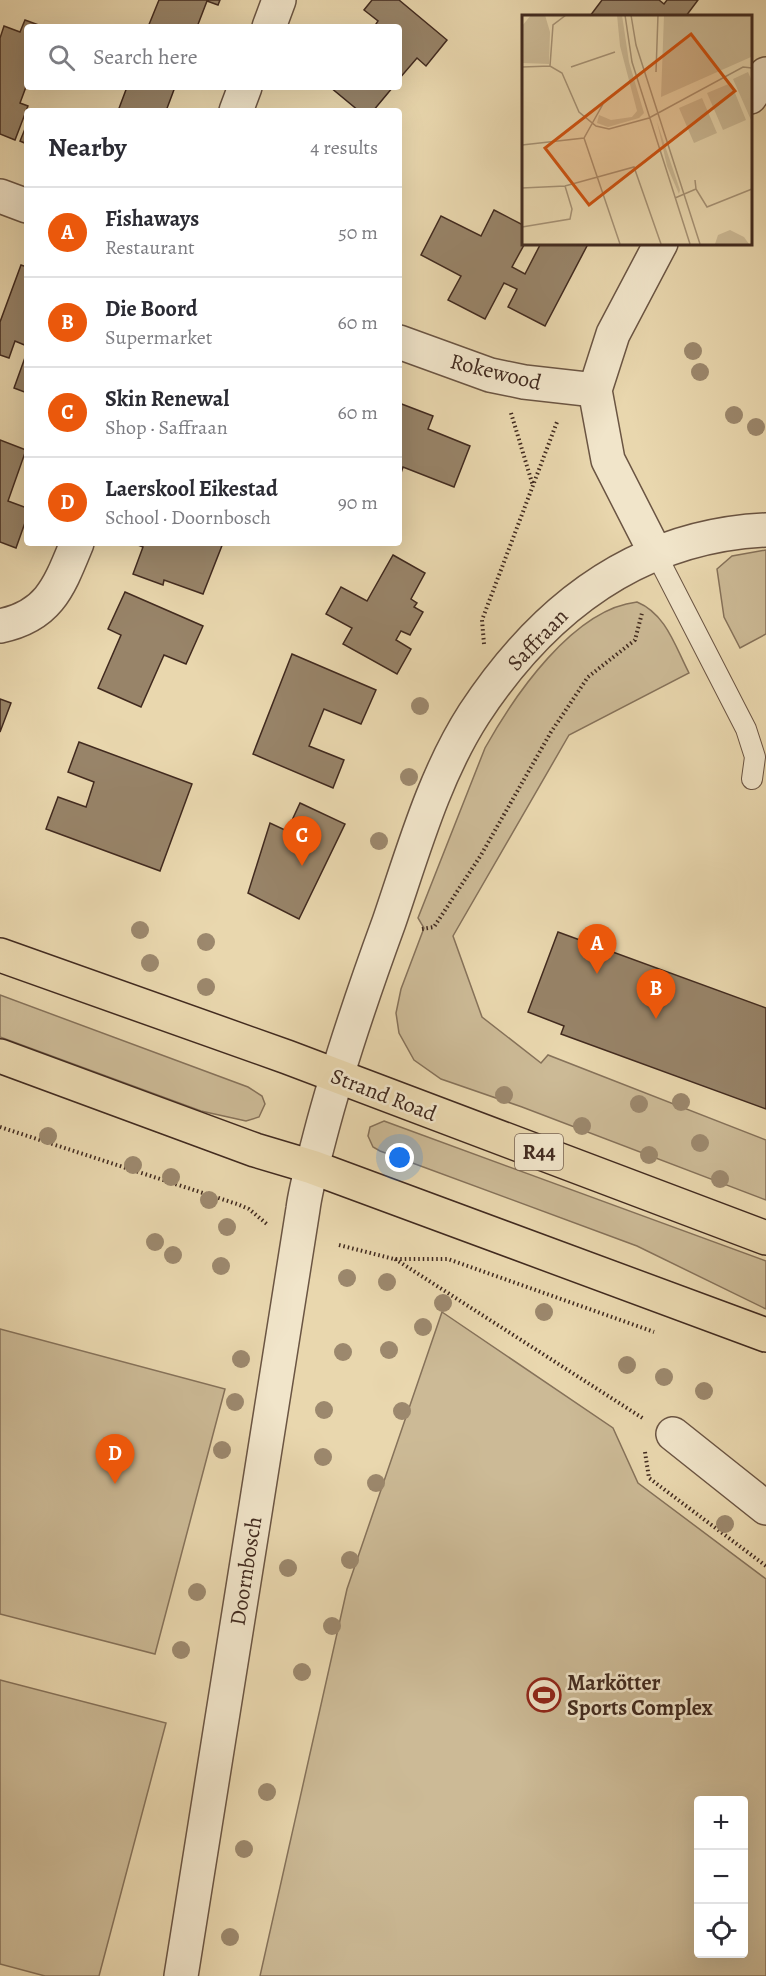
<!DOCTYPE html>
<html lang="en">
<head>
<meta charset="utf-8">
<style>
  body { margin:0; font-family:Alegreya,serif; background:#f7f7f7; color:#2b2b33 }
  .controls { position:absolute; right:18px; bottom:18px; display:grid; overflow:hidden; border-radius:6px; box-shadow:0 6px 24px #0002 }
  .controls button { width:54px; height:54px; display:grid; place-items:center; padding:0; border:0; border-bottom:2px solid #e1e1e2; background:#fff; color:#2b2b33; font:30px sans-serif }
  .you { position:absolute; left:400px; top:1158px; width:21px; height:21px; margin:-15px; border:4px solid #fff; border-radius:50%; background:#1a73e8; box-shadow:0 0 0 9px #1a73e833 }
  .badge { display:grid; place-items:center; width:39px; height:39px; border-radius:50%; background:#ea580c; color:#fff; font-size:20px; font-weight:700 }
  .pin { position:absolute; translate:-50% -50px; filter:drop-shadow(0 2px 3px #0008) }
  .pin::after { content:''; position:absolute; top:32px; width:21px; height:18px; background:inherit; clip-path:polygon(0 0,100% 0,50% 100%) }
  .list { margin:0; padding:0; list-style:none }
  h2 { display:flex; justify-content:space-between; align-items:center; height:78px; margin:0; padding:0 24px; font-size:26px }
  h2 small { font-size:20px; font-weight:400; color:#7c7c81 }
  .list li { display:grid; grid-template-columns:39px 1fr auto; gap:18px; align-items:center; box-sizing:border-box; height:90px; padding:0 24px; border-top:2px solid #e1e1e2 }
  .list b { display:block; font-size:22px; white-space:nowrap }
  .list p { margin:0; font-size:20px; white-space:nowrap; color:#7c7c81 }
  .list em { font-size:20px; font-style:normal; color:#7c7c81 }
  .icon { flex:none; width:33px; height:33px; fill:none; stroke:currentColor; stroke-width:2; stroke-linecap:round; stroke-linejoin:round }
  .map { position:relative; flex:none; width:766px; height:1976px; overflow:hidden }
  .search { position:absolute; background:#fff; box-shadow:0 6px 24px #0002; left:24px; top:24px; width:378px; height:66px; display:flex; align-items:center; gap:15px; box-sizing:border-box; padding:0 21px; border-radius:6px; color:#7c7c81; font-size:22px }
  .panel { position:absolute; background:#fff; box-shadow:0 6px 24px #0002; left:24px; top:108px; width:378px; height:438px; border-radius:6px }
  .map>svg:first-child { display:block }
</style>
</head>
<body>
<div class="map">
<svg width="766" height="1976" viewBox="0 0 766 1976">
  <rect width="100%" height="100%" fill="#e9d7ae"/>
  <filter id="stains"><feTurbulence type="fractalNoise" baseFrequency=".00333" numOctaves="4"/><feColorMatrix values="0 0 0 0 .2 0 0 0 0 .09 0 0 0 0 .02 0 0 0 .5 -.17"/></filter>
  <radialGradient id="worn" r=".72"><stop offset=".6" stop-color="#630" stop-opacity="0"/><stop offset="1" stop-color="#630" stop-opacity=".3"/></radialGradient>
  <!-- green -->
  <g fill="#ccba96" stroke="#86725a" stroke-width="1.5" fill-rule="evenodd">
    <polygon points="766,550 766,634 740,648 724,617 717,569 732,556"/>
    <path d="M637 602C666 614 675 646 689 673L569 735 453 936 482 1017 541 1063 548 1055 766 1140V1200L522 1107 441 1079 414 1060 399 1033 396 1013 401 989 424 928 418 918 485 748C514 696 573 609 637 602Z"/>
    <polygon points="0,995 248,1087 262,1096 265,1104 259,1117 246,1121 201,1111 0,1037"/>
    <polygon points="384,1121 766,1261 766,1309 637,1246 380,1151 373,1147 368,1136 370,1127"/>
    <path d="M442 1312 613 1428 638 1483 766 1579V1976H260L347 1589ZM698 1800H744V1954H698Z"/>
    <polygon points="0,1329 225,1389 155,1654 0,1614"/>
    <polygon points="0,1680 166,1723 99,1976 45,1976 0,1964"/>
  </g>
  <!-- building -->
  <g fill="#988469" stroke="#412a1f" stroke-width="1.5">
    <polygon points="159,0 220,0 218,5 207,1 197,27 148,27"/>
    <polygon points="372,0 399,0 447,40 426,66 417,58 399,79 399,27 374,27 378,21 364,10"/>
    <polygon points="602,0 659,0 664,4 667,0 698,0 686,16 590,16"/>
    <polygon points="25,20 44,27 27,27 27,84 20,103 28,106 15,140 0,134 0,38 4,26 20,32"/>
    <polygon points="127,87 175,87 166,111 118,111"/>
    <polygon points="330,87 393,87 373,111 359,111"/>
    <polygon points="27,124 27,144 20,141"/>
    <polygon points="494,210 523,225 525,243 512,267 525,274 541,243 588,244 545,326 508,307 517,289 504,283 485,319 448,300 461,276 421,255 441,216 481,236"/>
    <polygon points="21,265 27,267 27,346 15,341 9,358 0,355 0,322"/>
    <polygon points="27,352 27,393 14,388"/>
    <polygon points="399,403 433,416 428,429 470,446 454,487 403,467 399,479"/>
    <polygon points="0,440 26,450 8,501 27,508 27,517 16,548 0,542"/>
    <polygon points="133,543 223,543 203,594 164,580 163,585 133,574 143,547"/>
    <polygon points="393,555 425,573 411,599 417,603 414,607 423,612 410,635 401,631 396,640 411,649 397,674 343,644 352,628 326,614 341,587 367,601"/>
    <polygon points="125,592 203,626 186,664 164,655 141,707 98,688 121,635 108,629"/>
    <polygon points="292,654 376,690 361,724 324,709 309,746 344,760 333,788 253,754"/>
    <polygon points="0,699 11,703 0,732"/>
    <polygon points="79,742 192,784 160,871 46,829 58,797 86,807 94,782 68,772"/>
    <polygon points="300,803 345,824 299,919 248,893 270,823 287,831"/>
    <polygon points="558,932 766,1008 766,1109 561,1034 564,1026 528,1012"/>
  </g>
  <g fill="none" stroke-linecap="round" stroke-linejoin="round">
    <!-- service casing -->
    <g stroke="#6b5543" stroke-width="22">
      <polyline id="service" points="656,554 746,729 755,757 752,779"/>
    </g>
    <!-- minor casing -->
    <g stroke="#6b5543" stroke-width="36">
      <g id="minor">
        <polyline points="269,27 279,0"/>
        <polyline points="750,97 766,74"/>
        <polyline points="236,111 245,87"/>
        <polyline points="0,196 27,206"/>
        <polyline points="399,342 490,375 524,382 595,390"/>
        <polyline points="656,554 608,460 595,390 613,334 661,243"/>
        <path d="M0 626C49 616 59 587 77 543"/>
        <polyline points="673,1434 766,1508"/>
        <path d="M181 1976C206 1819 231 1663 256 1506 271 1407 288 1308 303 1209 306 1185 314 1160 320 1136 339 1063 363 993 389 922 413 852 434 776 474 714 543 609 637 536 766 530"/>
      </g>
    </g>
    <!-- primary casing -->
    <g stroke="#412a1f" stroke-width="36">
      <g id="primary">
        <polyline points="0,955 287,1057 766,1238"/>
        <polyline points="0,1056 255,1150 312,1167 766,1335"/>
      </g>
    </g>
    <!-- path -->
    <g stroke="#412a1f" stroke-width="4" stroke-dasharray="1.5 3" stroke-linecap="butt">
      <polyline points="511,413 533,486"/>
      <polyline points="484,644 482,620 557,422"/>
      <polyline points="422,929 434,927 481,855 551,732 588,677 635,640 642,613"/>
      <polyline points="0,1127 237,1204 249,1209 268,1225"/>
      <polyline points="339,1245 394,1259 448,1259 654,1332"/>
      <polyline points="395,1259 644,1419"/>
      <polyline points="645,1452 649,1478 766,1566"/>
    </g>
    <!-- service -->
    <use href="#service" stroke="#f1e5ca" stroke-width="20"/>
    <!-- minor -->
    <use href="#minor" stroke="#f1e5ca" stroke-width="33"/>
    <!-- primary -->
    <use href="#primary" stroke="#e9d7ae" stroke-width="33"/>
  </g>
  <!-- trees -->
  <g fill="#9c886d">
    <circle cx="693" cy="351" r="9"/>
    <circle cx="700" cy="372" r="9"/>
    <circle cx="734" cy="415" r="9"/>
    <circle cx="756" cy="427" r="9"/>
    <circle cx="420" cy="706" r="9"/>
    <circle cx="409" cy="777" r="9"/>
    <circle cx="379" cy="841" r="9"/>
    <circle cx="140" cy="930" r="9"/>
    <circle cx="206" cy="942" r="9"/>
    <circle cx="150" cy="963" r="9"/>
    <circle cx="206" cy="987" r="9"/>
    <circle cx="504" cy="1095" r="9"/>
    <circle cx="681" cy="1102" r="9"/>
    <circle cx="639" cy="1104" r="9"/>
    <circle cx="582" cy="1126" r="9"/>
    <circle cx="48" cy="1136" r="9"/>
    <circle cx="700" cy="1143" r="9"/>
    <circle cx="649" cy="1155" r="9"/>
    <circle cx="133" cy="1165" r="9"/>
    <circle cx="171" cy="1177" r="9"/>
    <circle cx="720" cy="1179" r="9"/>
    <circle cx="209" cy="1200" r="9"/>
    <circle cx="227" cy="1227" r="9"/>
    <circle cx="155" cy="1242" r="9"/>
    <circle cx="173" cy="1255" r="9"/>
    <circle cx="221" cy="1266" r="9"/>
    <circle cx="347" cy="1278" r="9"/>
    <circle cx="387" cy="1282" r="9"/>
    <circle cx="443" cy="1303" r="9"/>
    <circle cx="544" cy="1312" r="9"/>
    <circle cx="423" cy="1327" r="9"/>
    <circle cx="389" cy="1350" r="9"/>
    <circle cx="343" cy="1352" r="9"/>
    <circle cx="241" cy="1359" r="9"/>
    <circle cx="627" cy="1365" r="9"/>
    <circle cx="664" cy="1377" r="9"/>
    <circle cx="704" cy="1391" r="9"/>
    <circle cx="235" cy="1402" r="9"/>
    <circle cx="324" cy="1410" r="9"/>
    <circle cx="402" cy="1411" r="9"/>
    <circle cx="222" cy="1450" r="9"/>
    <circle cx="323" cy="1457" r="9"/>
    <circle cx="376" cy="1483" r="9"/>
    <circle cx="725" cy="1524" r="9"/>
    <circle cx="350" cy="1560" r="9"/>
    <circle cx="288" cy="1568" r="9"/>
    <circle cx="197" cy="1592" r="9"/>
    <circle cx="332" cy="1626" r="9"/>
    <circle cx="181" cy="1650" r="9"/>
    <circle cx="302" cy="1672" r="9"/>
    <circle cx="267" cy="1792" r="9"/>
    <circle cx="244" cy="1849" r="9"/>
    <circle cx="230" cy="1937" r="9"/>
  </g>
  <!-- icons -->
  <defs>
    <g id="stadium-ring" transform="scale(1.725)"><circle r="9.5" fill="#f1e5ca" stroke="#8f2418" stroke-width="1.5"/><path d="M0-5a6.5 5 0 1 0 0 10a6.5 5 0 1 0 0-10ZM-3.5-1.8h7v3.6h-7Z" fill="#8f2418"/></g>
  </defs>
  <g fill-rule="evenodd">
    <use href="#stadium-ring" x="544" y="1695"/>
  </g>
  <g text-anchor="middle" stroke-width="5" stroke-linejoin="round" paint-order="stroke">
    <!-- shield labels -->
    <rect fill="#f1e5ca" stroke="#766252" stroke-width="1.5" x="515" y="1134" width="48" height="36" rx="4.5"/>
    <g font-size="21" font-weight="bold" fill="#412a1f">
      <text x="539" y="1159">R44</text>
    </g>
    <!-- street labels -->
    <g font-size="22" fill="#412a1f" stroke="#f1e5ca">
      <text transform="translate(496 371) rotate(14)" y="8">Rokewood</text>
      <text transform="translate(537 639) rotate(-46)" y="8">Saffraan</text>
      <text transform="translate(384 1094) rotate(21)" y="8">Strand Road</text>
      <text transform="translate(245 1571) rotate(-81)" y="8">Doornbosch</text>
    </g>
    <!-- poi labels -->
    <g font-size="22" font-weight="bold" fill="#412a1f" stroke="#f1e5ca" text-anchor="start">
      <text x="567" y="1690">Markötter<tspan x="567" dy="25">Sports Complex</tspan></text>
    </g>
  </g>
  <!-- overview -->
  <g transform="translate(522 15)">
    <rect width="230" height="230" fill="#e9d7ae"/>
    <path d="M9 0H23L28 17 27 49 0 48V11ZM95 0H100L107 47 122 98 117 103 86 112 75 108 77 100 89 105 110 102 115 96 98 31ZM142 0H229V42L139 82ZM226 57 229 64V105L211 64ZM209 68 224 105 201 115 185 78ZM180 83 195 118 172 128 157 93ZM135 107 158 175 157 179 145 151ZM208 215 222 222 227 229H193L196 220Z" fill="#ccba96"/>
    <path fill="none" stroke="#a69275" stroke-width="1.5" d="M103 0 110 47 168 229M109 0 114 30 178 229M28 51 31 10 44 0M0 52 28 51 40 58 57 97 74 111 87 114 127 103 221 52 230 53M49 52 93 37M134 57 136 0M62 123 98 229M0 130 62 123 81 89M0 173 43 171 112 152 139 229M174 174 185 192 230 174M153 183 174 174 173 165M0 212 48 204 50 194 43 171"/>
    <path fill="#cf520f" fill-opacity="0.15" stroke="#cf520f" stroke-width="3" d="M169 19 213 76 67 190 23 133Z"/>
    <rect width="230" height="230" fill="none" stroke="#412a1f" stroke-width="3"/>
  </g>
  <rect width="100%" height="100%" filter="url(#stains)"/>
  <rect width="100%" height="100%" fill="url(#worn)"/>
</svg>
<div class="controls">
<button>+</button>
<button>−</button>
<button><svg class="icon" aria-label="locate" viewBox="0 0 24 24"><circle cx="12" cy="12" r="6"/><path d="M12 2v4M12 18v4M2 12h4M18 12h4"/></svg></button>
</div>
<div class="you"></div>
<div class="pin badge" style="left:597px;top:974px">A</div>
<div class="pin badge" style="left:656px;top:1019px">B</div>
<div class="pin badge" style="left:302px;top:866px">C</div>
<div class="pin badge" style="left:115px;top:1484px">D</div>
<div class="search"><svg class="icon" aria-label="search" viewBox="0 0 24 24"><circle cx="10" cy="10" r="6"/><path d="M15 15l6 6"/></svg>Search here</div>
<section class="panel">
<h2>Nearby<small>4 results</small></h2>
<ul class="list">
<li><span class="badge">A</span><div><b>Fishaways</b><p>Restaurant</p></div><em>50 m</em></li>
<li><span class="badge">B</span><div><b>Die Boord</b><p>Supermarket</p></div><em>60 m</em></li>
<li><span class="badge">C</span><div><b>Skin Renewal</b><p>Shop · Saffraan</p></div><em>60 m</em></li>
<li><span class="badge">D</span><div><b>Laerskool Eikestad</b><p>School · Doornbosch</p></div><em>90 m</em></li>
</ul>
</section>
</div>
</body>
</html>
